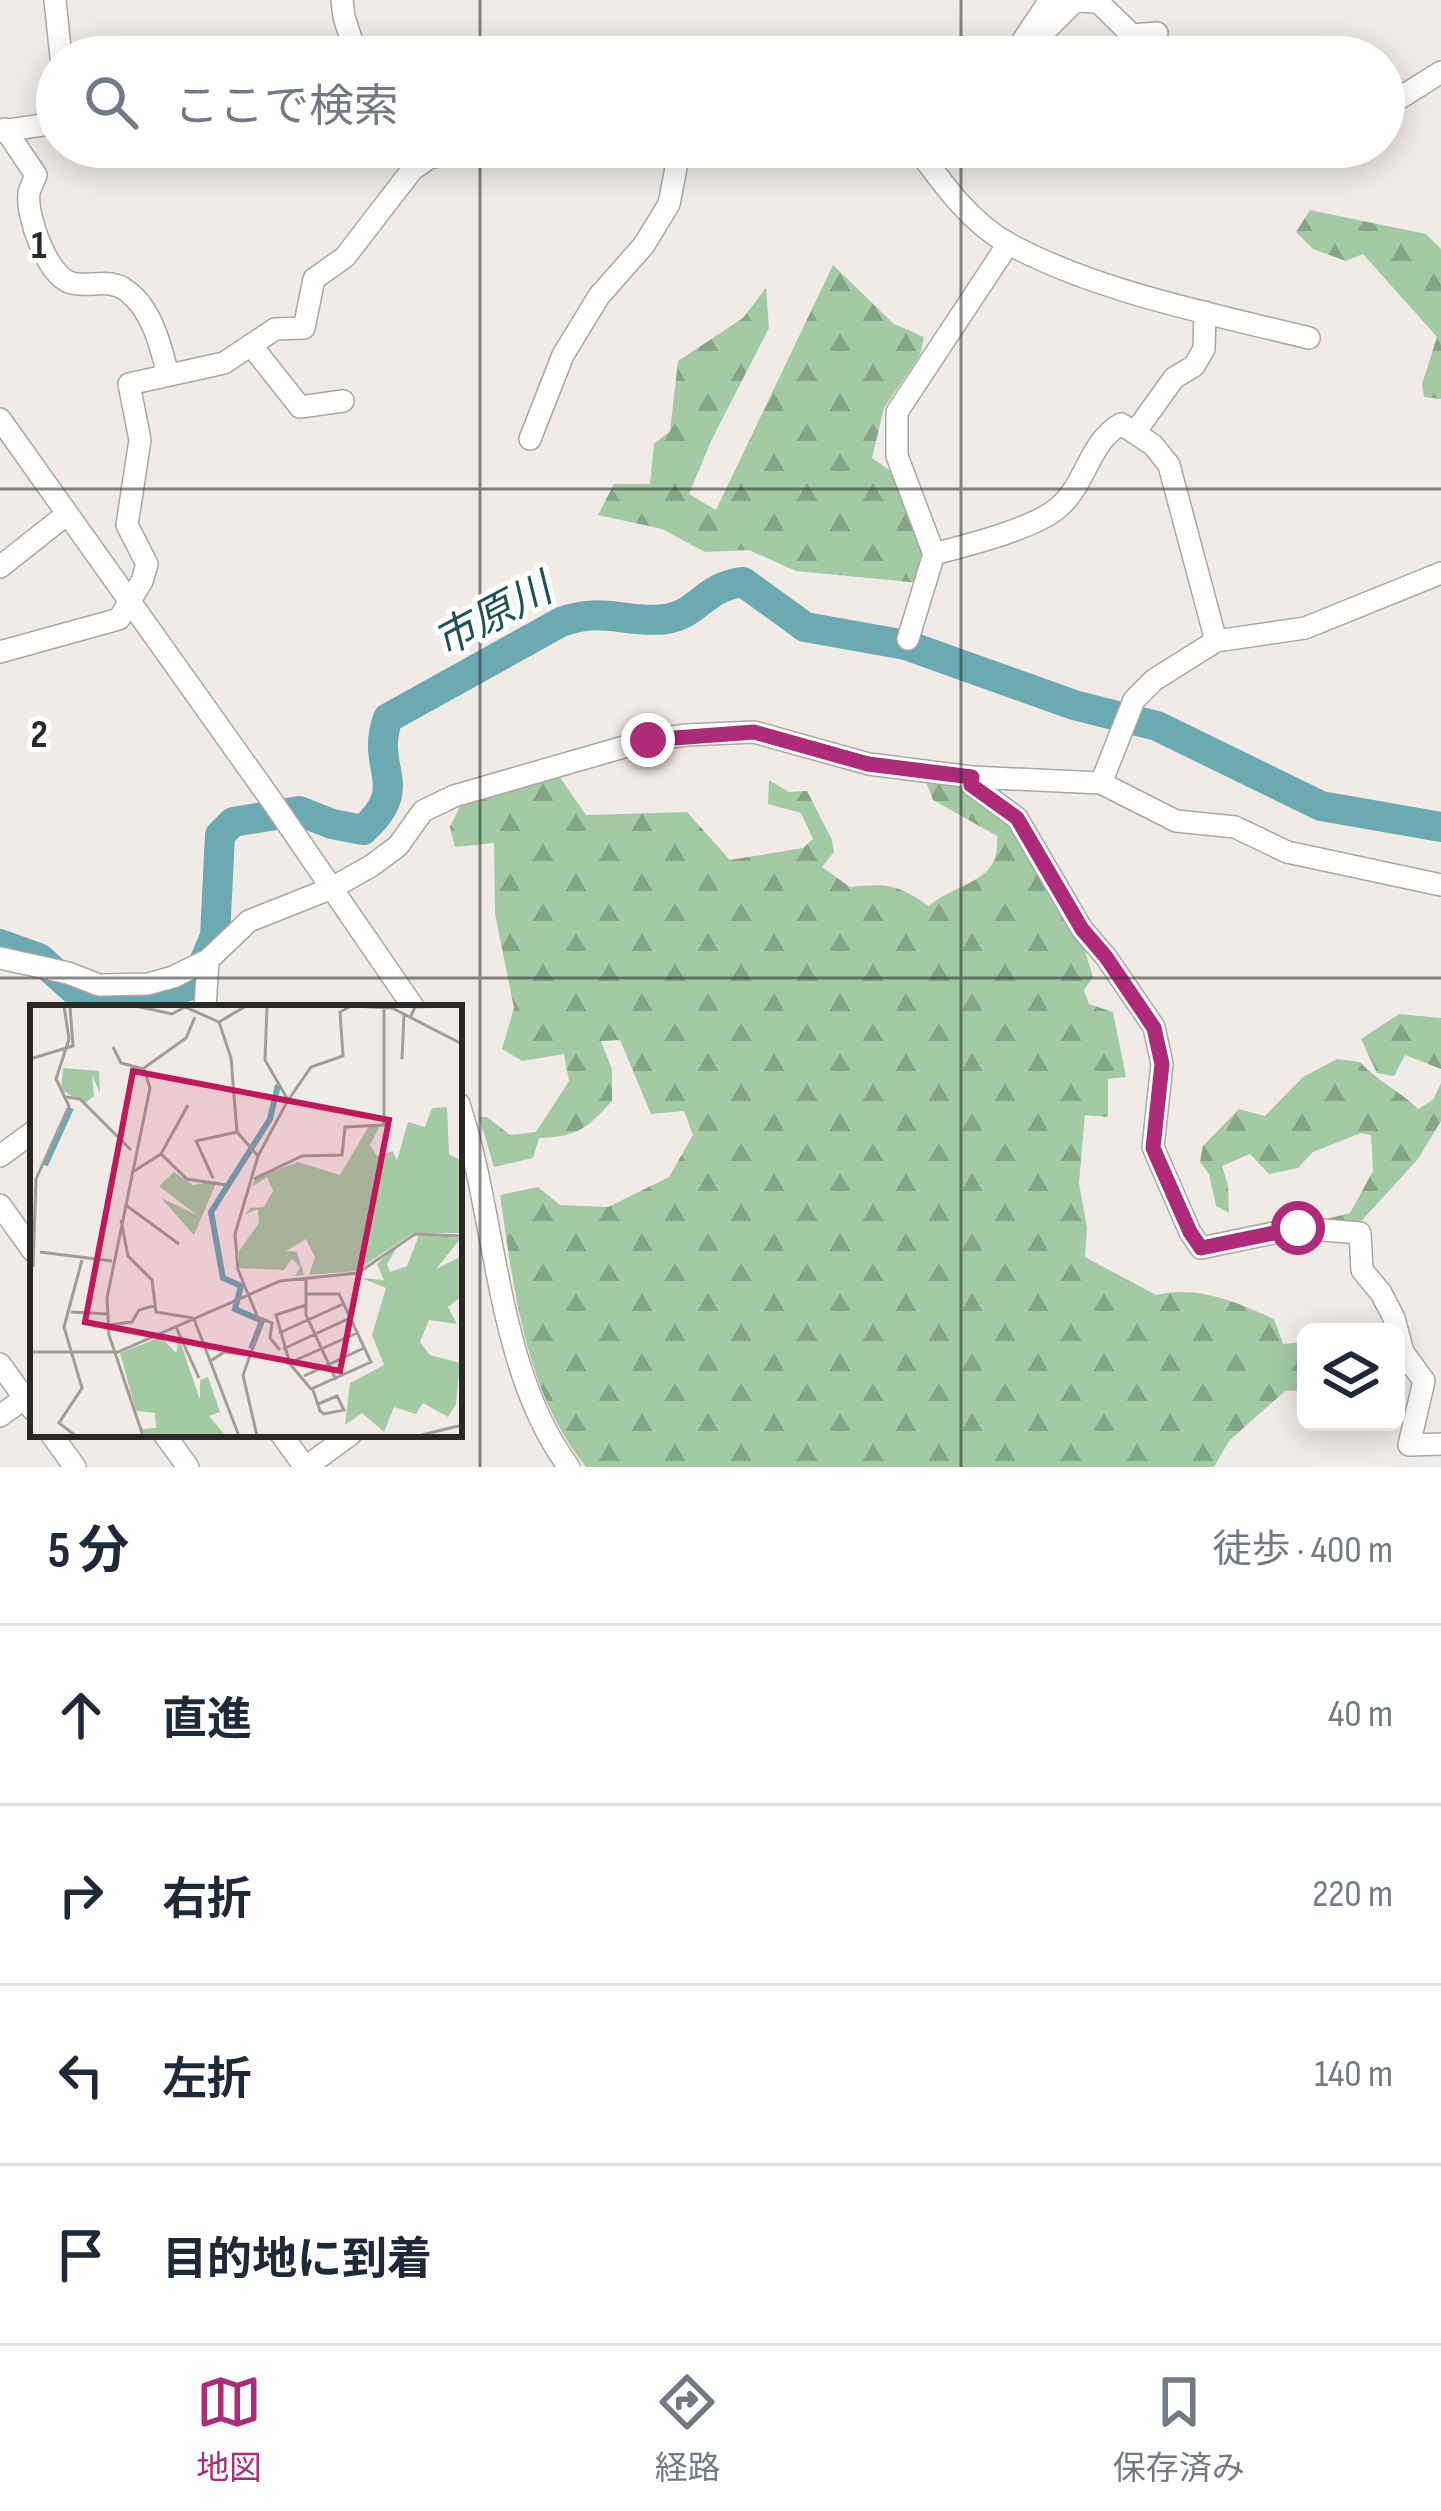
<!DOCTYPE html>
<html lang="ja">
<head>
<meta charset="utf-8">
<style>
  body { margin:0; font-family:"Sofia Sans Condensed","Noto Sans JP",sans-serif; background:#f6f6f7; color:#1f2937 }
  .controls { position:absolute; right:36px; bottom:36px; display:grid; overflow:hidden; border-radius:18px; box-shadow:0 6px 30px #0003 }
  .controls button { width:108px; height:108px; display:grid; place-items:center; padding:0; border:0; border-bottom:3px solid #e0e1e3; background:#fff; color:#1f2937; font:60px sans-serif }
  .stop { position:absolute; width:36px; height:36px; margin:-27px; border:9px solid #ae2c77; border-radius:50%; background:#fff }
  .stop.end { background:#ae2c77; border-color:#fff; box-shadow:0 3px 12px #0008 }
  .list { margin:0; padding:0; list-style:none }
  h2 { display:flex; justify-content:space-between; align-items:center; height:156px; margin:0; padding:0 48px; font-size:51px }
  h2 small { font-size:39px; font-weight:400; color:#747a83 }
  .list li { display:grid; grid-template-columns:78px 1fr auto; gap:36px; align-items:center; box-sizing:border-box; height:180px; padding:0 48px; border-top:3px solid #e0e1e3 }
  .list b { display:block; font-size:45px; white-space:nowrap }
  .list em { font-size:39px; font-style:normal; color:#747a83 }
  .icon { flex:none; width:66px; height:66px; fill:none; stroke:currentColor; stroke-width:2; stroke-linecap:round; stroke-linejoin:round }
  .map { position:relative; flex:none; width:1441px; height:1467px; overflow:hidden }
  .search { position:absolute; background:#fff; box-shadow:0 6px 30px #0003; left:36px; right:36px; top:36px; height:132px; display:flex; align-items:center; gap:30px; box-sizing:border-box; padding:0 42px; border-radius:66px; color:#747a83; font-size:45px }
  .sheet { height:876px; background:#fff }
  nav { display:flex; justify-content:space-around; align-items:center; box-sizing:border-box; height:168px; border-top:3px solid #e0e1e3; background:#fff; font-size:33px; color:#747a83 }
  nav a { display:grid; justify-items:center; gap:6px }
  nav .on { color:#ae2c77 }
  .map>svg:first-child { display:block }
</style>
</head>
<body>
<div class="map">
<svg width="1441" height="1467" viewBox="0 0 1441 1467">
  <defs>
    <pattern id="forest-firs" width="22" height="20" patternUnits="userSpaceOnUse" patternTransform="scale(3)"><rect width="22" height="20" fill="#a4caa5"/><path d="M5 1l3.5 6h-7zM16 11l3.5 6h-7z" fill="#86a486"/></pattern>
  </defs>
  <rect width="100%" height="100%" fill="#f1ebe7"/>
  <!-- forest -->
  <g fill="url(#forest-firs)">
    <polygon points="1310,210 1426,234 1441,249 1441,399 1424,397 1422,384 1437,337 1363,254 1346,261 1313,249 1296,232"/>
    <polygon points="833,265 894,324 924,337 920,355 884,408 872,458 898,476 928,549 920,583 796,571 749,550 705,552 662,529 598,515 614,484 650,484 654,444 670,431 678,361 743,318 766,288 769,328 711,441 689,494 716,510"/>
    <path d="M559 776 586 815 687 812 730 860 803 848 813 839 801 813 768 804 769 780 789 792 807 791 832 840 834 852 822 867 850 887C888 883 897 884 929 906 960 880 1001 884 997 836L933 800 925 779 980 791 1010 821 1080 934 1093 977 1084 990 1089 1004 1113 1012 1126 1077 1108 1079V1117L1085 1115 1079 1183 1087 1228 1085 1257 1156 1295C1198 1285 1236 1302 1274 1319L1283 1344 1306 1342V1390L1285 1391 1229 1441 1214 1467H586C524 1390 514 1289 500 1195L538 1187 560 1205 608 1207 669 1177 693 1135 684 1111 651 1114 620 1040 601 1041 612 1069V1101C587 1129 576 1137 539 1138L533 1158 494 1167 479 1117H487L510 1135 536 1132 569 1081 564 1054 522 1061 502 1049 514 1008 495 914 494 843 455 847 450 827 464 798Z"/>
    <polygon points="1399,1014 1441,1018 1441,1069 1405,1055 1394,1076 1377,1073 1361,1039"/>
    <path d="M1337 1059 1360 1062C1378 1082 1399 1090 1418 1109L1433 1100 1441 1083V1121L1418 1159 1356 1227 1323 1220 1350 1213 1373 1171 1371 1135 1361 1133 1313 1152 1298 1168 1269 1174 1250 1154 1222 1166 1228 1185 1229 1213 1216 1206 1209 1174 1200 1162 1203 1146 1239 1109 1265 1116 1303 1077Z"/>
  </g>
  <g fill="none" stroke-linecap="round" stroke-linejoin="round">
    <!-- river -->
    <path stroke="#6baab1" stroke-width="30" d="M0 944 39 958 79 994 101 998H160L195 983 215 936 220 835 233 822 299 811 332 824 363 830C413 785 369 770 388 718L561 622C604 606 627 624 666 619 697 615 705 586 743 582L805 627 906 645 1074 705 1157 726 1321 806 1441 827"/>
    <!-- minor casing -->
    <g stroke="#aca7a3" stroke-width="24">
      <g id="minor">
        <polyline points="55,0 61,57"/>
        <polyline points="342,0 344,17 357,57"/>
        <polyline points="1031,31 1047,29 1075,1 1098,2 1132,35 1157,33"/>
        <polyline points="1012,57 1050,0"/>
        <polyline points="1384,108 1441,72"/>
        <path d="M5 129 36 175C34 181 30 187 29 193 26 215 47 277 72 283 90 288 109 277 127 291 152 309 161 347 168 375"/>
        <polyline points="0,131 57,123"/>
        <path d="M916 147C942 183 970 223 1011 245 1099 292 1212 314 1309 338"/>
        <polyline points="251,345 300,407 343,401"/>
        <polyline points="0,419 274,804 414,1008"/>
        <polyline points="1136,431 1174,378 1194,366 1204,349 1205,312"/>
        <polyline points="530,439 563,355 599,296 644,245 669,204 680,147"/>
        <path d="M934 554C967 545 1034 529 1059 507 1086 484 1089 442 1121 424L1153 445 1169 465 1216 641"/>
        <polyline points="0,567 67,514"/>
        <polyline points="908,639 934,554 897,456 897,412 1008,244"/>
        <polyline points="0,652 119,619 142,581 147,564 127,525 140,440 129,384 224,363 275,329 304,328 314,279 345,257 412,170 429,158 489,147"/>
        <polyline points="972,777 972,785 1017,818 1082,929 1106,957 1154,1027 1162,1064 1153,1147 1190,1232 1201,1248 1298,1228 1360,1233 1362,1270 1381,1293 1394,1318 1403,1352 1424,1381 1409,1445 1441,1444"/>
        <polyline points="1101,783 1134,700 1154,680 1216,641 1305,628 1441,573"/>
        <polyline points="0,958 68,973 99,985 148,984 173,977 208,960 249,921 332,888 371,866 398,846 423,811 454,796 648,740 687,735 754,732 869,764 972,777 1101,783 1176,821 1235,827 1287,852 1441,885"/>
        <polyline points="205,1008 208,960"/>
        <path d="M459 1104C497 1218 496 1370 569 1467"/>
        <polyline points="0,1156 33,1132"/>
        <polyline points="0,1205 33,1251"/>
        <polyline points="0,1364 33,1410"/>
        <polyline points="0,1416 33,1392"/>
        <polyline points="51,1434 75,1467"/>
        <polyline points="164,1434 188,1467"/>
        <polyline points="281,1434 305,1467"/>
        <polyline points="306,1467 351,1434"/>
      </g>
    </g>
    <!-- minor -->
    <use href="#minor" stroke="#fff" stroke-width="21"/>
  </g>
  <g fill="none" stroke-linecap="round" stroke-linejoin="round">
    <!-- route -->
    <polyline stroke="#ae2c77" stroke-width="15" points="648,740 754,732 868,764 972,777 971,785 1017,818 1082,929 1106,957 1154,1028 1162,1064 1153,1148 1190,1232 1201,1248 1298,1228"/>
  </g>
  <!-- grid -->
  <path fill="none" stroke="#2b2928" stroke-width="3" stroke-opacity="0.55" d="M480 0V57M961 0V57M480 147V1467M961 147V1467M0 489H1441M0 978H1441"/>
  <g text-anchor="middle" stroke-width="10" stroke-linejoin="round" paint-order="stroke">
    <!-- water labels -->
    <g font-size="42" font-style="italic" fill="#1d545a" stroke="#fff">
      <text transform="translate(492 614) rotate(-28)" y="15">市原川</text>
    </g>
  </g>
  <!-- overview -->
  <g transform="translate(30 1005)">
    <rect width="432" height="432" fill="#f1ebe7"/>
    <path d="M33 63 69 66 70 88 62 70 64 91 55 98 31 85ZM417 102 419 149 432 156V228H383L326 266 279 270 285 252 276 234 256 246 267 247 274 270 265 271 270 262 262 254 254 265 209 263V246L229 218 228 204 216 209 220 203 234 202 243 186 237 172 222 182 225 173 268 157 310 170 340 119 349 123 340 140 347 151 363 146 367 155 378 117 395 122 402 103ZM144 167 163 180 187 176 164 230 131 193 167 210 129 181ZM389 230 431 233 406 264 432 251V291L418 302 427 319 399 315 390 337 400 350 430 358 426 399 418 412 393 398 386 409 364 402 354 427 332 408 315 420 320 378 354 360 342 330 356 283 331 273 354 275 347 259 369 239 357 259 360 267 377 261ZM131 332 146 348 149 333 170 395V375L178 372 190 407 179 411 196 431H115L112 424 126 423 125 408 106 406 90 348Z" fill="#a4caa5"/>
    <path fill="none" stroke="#6baab1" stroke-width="6" d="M15 160 41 103M0 314V358M221 344 232 316 205 304 211 281 193 273 181 207 240 114 248 80"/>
    <path fill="none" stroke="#a29d9b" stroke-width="3" d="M106 1 142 9 155 2 189 17 216 1M321 1 362 3 432 39M380 13 385 2 426 1M189 17 201 53 207 127 228 151M83 42 91 58 114 64M0 54 43 41 40 1M372 54 374 10M114 63 156 33 165 12M36 92 50 94 101 145M259 94 281 62 313 51 310 7 321 1M131 149 157 174 196 180M101 168 131 149 158 100M183 173 166 136 207 127M224 174 272 151 312 150 315 122 354 120V3M97 201 149 239M91 215 98 251 122 275 126 307 163 313M10 247 82 256M3 262 6 174 39 101 26 74 39 34 34 1M276 273V310L306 375M276 300 246 310 260 359 281 384 341 357 309 289H276M41 307 78 309M230 313 242 318 240 333 250 345M164 314 209 431M78 320 102 317 109 305 126 300M146 322 169 373M249 328 313 299M253 344 320 313M0 347H88L250 276 328 268 385 229 432 231M179 357 194 347 221 350M257 359 327 328M274 371 334 343M283 385 290 406 294 409 314 405 307 391 288 399M46 431 29 418 52 383 34 322 52 255M113 431 79 330 77 293 120 83 114 64M227 431 213 370 231 320 208 265 205 229 228 151 258 95 235 55 237 1M388 431 432 420"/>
    <path fill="#c2185b" fill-opacity="0.15" stroke="#c2185b" stroke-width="6" d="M103 66 359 115 310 366 55 317Z"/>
    <rect width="432" height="432" fill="none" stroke="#2b2928" stroke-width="6"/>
  </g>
  <g font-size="39" text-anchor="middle" font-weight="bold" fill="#2b2928" stroke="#fff" stroke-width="10" stroke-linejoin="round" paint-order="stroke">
    <text x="39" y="258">1</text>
    <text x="39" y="747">2</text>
  </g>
</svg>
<div class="controls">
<button><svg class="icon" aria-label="layers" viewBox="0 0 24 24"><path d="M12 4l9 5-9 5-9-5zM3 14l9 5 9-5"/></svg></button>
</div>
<div class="stop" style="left:1298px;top:1228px"></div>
<div class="stop end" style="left:648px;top:740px"></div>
<div class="search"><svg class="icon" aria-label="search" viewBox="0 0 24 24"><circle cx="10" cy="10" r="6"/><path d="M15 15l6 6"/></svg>ここで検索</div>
</div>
<section class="sheet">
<h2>5 分<small>徒歩 · 400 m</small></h2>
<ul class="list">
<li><svg class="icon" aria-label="ahead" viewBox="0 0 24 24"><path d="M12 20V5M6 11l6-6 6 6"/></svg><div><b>直進</b></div><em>40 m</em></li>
<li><svg class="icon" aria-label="right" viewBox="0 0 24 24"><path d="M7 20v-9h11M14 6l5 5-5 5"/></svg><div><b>右折</b></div><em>220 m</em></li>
<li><svg class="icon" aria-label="left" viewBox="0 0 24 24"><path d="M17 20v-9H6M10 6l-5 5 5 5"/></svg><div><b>左折</b></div><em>140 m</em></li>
<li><svg class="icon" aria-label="arrive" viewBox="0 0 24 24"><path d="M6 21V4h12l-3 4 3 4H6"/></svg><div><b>目的地に到着</b></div></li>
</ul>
</section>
<nav>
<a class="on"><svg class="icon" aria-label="map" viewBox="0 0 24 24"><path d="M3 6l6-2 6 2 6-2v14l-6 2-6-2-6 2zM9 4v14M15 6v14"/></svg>地図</a>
<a><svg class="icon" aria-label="directions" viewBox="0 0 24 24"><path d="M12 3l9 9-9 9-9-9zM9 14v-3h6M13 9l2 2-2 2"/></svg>経路</a>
<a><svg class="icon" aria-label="saved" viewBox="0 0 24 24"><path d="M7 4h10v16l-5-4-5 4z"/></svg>保存済み</a>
</nav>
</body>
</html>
